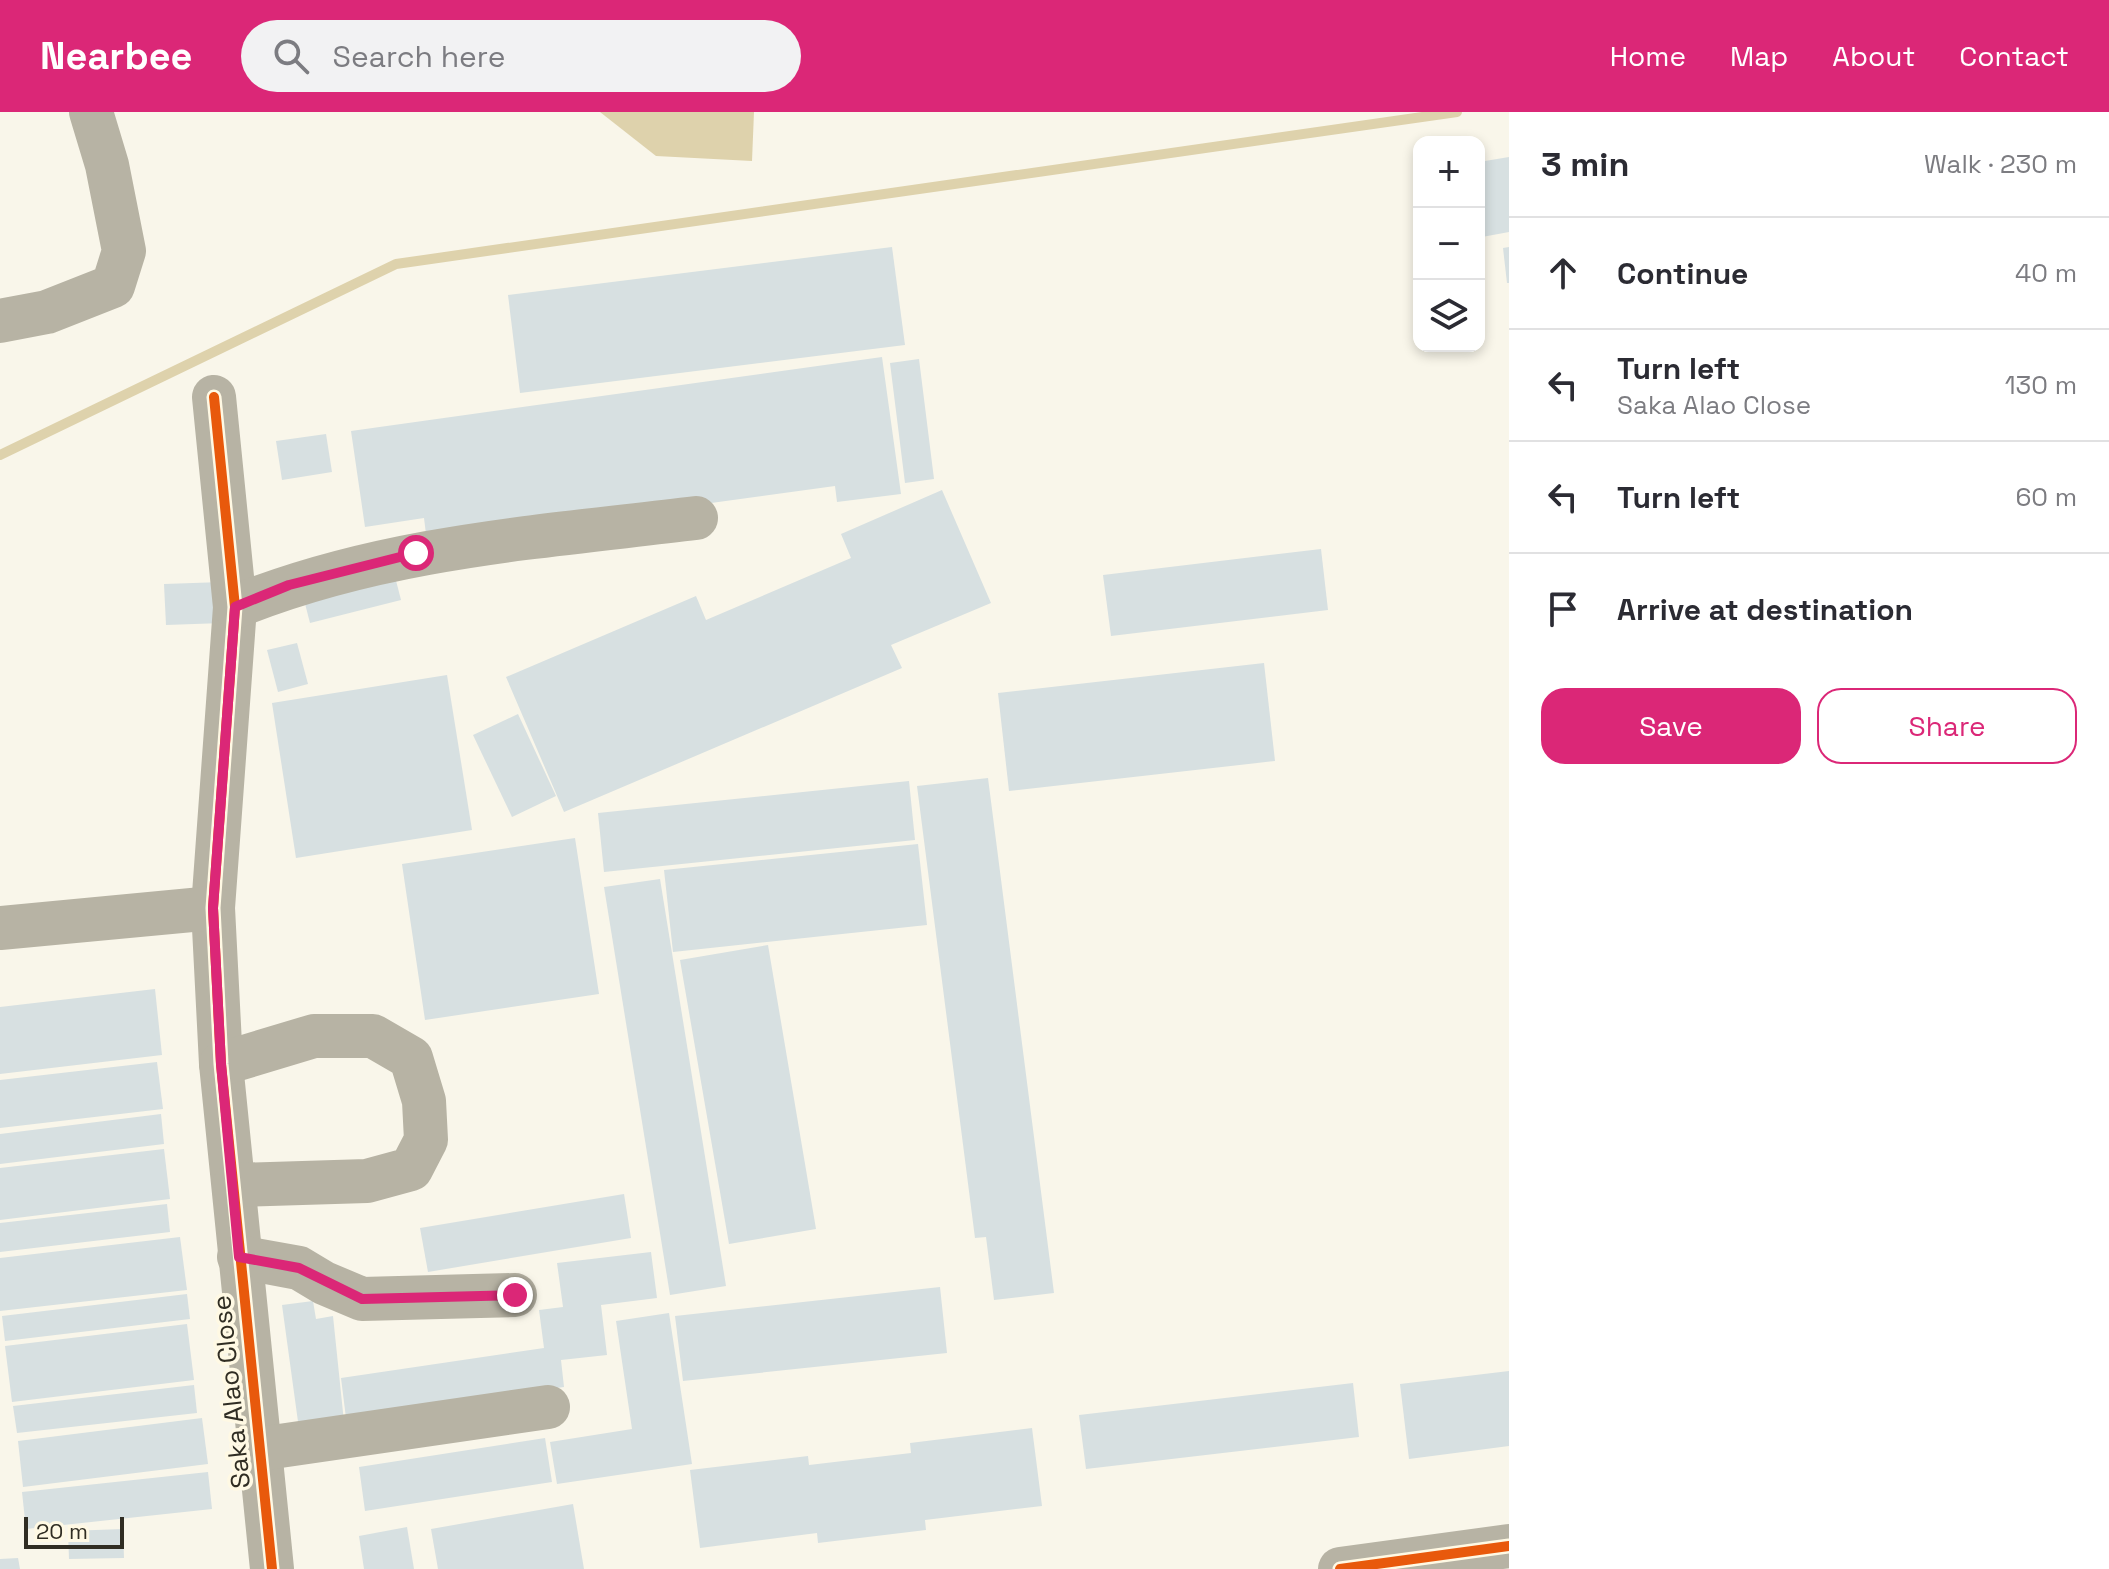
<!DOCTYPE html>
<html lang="en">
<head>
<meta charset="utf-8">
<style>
  body { margin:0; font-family:"Space Grotesk",sans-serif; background:#f2f2f3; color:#2b2b33 }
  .controls { position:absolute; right:24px; top:24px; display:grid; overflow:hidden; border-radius:16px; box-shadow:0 4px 12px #0003 }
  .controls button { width:72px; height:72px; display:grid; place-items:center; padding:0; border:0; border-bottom:2px solid #e1e1e2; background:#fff; color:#2b2b33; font:40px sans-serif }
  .scale { position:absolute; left:24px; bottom:20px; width:100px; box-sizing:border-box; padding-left:8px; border:4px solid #302d23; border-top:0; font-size:22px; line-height:28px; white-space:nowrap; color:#302d23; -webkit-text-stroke:6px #fff9e4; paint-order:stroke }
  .stop { position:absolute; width:24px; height:24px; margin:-18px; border:6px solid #db2777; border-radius:50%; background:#fff }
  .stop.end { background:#db2777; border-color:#fff; box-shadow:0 2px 8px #0008 }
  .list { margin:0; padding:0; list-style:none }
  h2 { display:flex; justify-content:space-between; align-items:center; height:104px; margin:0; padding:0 32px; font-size:34px }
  h2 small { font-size:26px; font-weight:400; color:#7c7c81 }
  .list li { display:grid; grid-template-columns:52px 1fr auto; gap:24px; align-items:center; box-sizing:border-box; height:112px; padding:0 32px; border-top:2px solid #e1e1e2 }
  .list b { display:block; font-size:30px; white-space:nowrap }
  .list p { margin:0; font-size:26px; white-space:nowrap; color:#7c7c81 }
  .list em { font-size:26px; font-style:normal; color:#7c7c81 }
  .actions { display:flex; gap:16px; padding:24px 32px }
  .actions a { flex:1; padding:18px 0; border:2px solid #db2777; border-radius:24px; text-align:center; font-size:28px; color:#db2777 }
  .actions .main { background:#db2777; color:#fff }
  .icon { flex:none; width:44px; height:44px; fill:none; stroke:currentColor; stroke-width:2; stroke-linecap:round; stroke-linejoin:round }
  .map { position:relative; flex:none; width:1509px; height:1457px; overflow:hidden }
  header { display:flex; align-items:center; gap:48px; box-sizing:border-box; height:112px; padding:0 40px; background:#db2777; color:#fff }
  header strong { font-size:38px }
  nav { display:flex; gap:44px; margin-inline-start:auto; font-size:28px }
  .search { width:560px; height:72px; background:#f2f2f3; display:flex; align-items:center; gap:20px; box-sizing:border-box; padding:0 28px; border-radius:44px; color:#7c7c81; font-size:30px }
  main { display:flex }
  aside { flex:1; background:#fff }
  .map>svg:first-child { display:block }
</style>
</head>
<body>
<header>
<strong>Nearbee</strong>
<div class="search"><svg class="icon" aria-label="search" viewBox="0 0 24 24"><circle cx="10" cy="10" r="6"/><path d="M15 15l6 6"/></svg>Search here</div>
<nav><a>Home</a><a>Map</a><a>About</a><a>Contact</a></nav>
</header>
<main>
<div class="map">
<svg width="1509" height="1457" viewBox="0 0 1509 1457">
  <rect width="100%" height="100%" fill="#f9f6ea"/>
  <!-- water -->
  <polygon fill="#ded2ac" points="600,0 754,0 752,49 656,44"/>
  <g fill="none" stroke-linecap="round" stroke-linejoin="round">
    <!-- stream -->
    <polyline stroke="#ded2ac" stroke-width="10" points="0,343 396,152 1457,0"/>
  </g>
  <!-- building -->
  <g fill="#d7e0e1">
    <polygon points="1509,45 1509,120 1482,125 1479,50"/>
    <polygon points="892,135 905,233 520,281 508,183"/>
    <polygon points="1509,135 1509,171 1507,171 1503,136"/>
    <polygon points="882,245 901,382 837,390 835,374 558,412 426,422 424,406 365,415 351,319"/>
    <polygon points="919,247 934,367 905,371 890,251"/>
    <polygon points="326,322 332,360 282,368 276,329"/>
    <polygon points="942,378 991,491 891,533 902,556 564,700 506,565 696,484 706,508 851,446 841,422"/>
    <polygon points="1321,437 1328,498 1111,524 1103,463"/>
    <polygon points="392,453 401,488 310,511 301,476"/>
    <polygon points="222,470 223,511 166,513 164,472"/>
    <polygon points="297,531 308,572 278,580 267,538"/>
    <polygon points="1264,551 1275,649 1009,679 998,581"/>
    <polygon points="447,563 472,718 296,746 272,591"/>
    <polygon points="518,602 556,684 512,705 473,623"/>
    <polygon points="988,666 1054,1181 994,1188 986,1125 975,1126 917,674"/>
    <polygon points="909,669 915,728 604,760 598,701"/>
    <polygon points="575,726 599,882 425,908 402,752"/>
    <polygon points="918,732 927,813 673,840 664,758"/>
    <polygon points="660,767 726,1174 670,1183 604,775"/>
    <polygon points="768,833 816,1117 729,1132 680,848"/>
    <polygon points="155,877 162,943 0,962 0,895"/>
    <polygon points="157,950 163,997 0,1016 0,968"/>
    <polygon points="161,1002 164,1032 0,1052 0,1022"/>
    <polygon points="164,1037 170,1087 0,1108 0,1056"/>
    <polygon points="624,1082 631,1126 428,1160 420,1116"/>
    <polygon points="167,1092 170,1120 0,1140 0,1111"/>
    <polygon points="180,1125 187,1178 0,1199 0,1146"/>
    <polygon points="651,1140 657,1186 601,1193 607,1243 561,1248 564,1275 346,1306 341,1266 544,1236 539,1198 563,1195 557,1151"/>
    <polygon points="940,1175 947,1241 683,1269 675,1204"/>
    <polygon points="187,1182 190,1207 5,1229 2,1204"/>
    <polygon points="313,1189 316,1207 333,1204 344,1310 299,1317 282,1193"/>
    <polygon points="669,1201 692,1352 557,1372 550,1330 632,1317 616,1209"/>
    <polygon points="187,1212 194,1268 12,1290 5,1234"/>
    <polygon points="1509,1259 1509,1334 1409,1347 1400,1272"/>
    <polygon points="1353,1271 1359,1325 1086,1357 1079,1303"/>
    <polygon points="194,1273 197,1301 17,1321 13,1294"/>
    <polygon points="202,1306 208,1352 23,1375 18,1329"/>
    <polygon points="1032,1316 1042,1394 925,1408 926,1418 818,1431 817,1421 700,1436 690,1358 808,1344 809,1353 911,1341 910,1331"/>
    <polygon points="545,1326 552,1370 365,1399 359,1355"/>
    <polygon points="208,1360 212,1397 26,1417 22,1380"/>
    <polygon points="573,1392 584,1457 438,1457 431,1417"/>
    <polygon points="407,1415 414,1457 364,1457 359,1424"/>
    <polygon points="123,1417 124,1446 69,1447 68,1419"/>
    <polygon points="18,1446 20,1457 0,1457 0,1447"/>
  </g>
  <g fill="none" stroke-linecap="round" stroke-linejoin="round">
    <!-- minor -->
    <g stroke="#b7b3a4" stroke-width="44">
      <polyline points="0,209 47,200 113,174 124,139 107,53 91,0"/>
      <polyline points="214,285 235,495 213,796 221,952 272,1457"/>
      <path d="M235 495C382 435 540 425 696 406"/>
      <polyline points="0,816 213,796"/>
      <polyline points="221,952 314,924 373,924 411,946 424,989 426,1028 411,1057 367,1069 234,1073"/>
      <polyline points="239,1145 299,1156 324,1171 362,1187 515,1183"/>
      <polyline points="259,1337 548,1295"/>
      <polyline points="1340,1457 1509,1434"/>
    </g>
    <!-- cycleway casing -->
    <g stroke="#fff9e4" stroke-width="15">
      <g id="cycleway">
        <polyline points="214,285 235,495 213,796 221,952 272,1457"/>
        <polyline points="1340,1457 1509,1434"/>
      </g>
    </g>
    <!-- cycleway -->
    <use href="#cycleway" stroke="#e8590c" stroke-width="10"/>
  </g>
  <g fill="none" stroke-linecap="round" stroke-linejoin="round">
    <!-- route -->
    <polyline stroke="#db2777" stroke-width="10" points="416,441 289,473 235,495 213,796 221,952 239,1145 299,1156 362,1187 515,1183"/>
  </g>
  <g text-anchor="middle" stroke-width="7" stroke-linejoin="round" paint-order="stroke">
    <!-- street labels -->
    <g font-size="26" fill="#302d23" stroke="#fff9e4">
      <text transform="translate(231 1280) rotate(-96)" y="9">Saka Alao Close</text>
    </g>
  </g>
</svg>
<div class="controls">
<button>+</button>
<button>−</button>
<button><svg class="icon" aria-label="layers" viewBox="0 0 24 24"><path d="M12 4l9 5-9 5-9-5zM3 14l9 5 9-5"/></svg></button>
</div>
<div class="scale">20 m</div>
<div class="stop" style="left:416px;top:441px"></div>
<div class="stop end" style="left:515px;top:1183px"></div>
</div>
<aside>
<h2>3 min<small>Walk · 230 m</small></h2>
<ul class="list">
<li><svg class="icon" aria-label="ahead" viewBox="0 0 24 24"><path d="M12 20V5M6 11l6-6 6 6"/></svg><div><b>Continue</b></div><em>40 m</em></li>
<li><svg class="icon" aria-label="left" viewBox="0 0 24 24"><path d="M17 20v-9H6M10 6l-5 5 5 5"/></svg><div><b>Turn left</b><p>Saka Alao Close</p></div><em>130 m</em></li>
<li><svg class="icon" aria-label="left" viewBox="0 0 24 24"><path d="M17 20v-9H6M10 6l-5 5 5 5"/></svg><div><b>Turn left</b></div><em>60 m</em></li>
<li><svg class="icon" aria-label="arrive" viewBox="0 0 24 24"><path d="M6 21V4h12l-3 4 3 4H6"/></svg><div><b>Arrive at destination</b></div></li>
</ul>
<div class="actions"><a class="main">Save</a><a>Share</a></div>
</aside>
</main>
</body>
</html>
